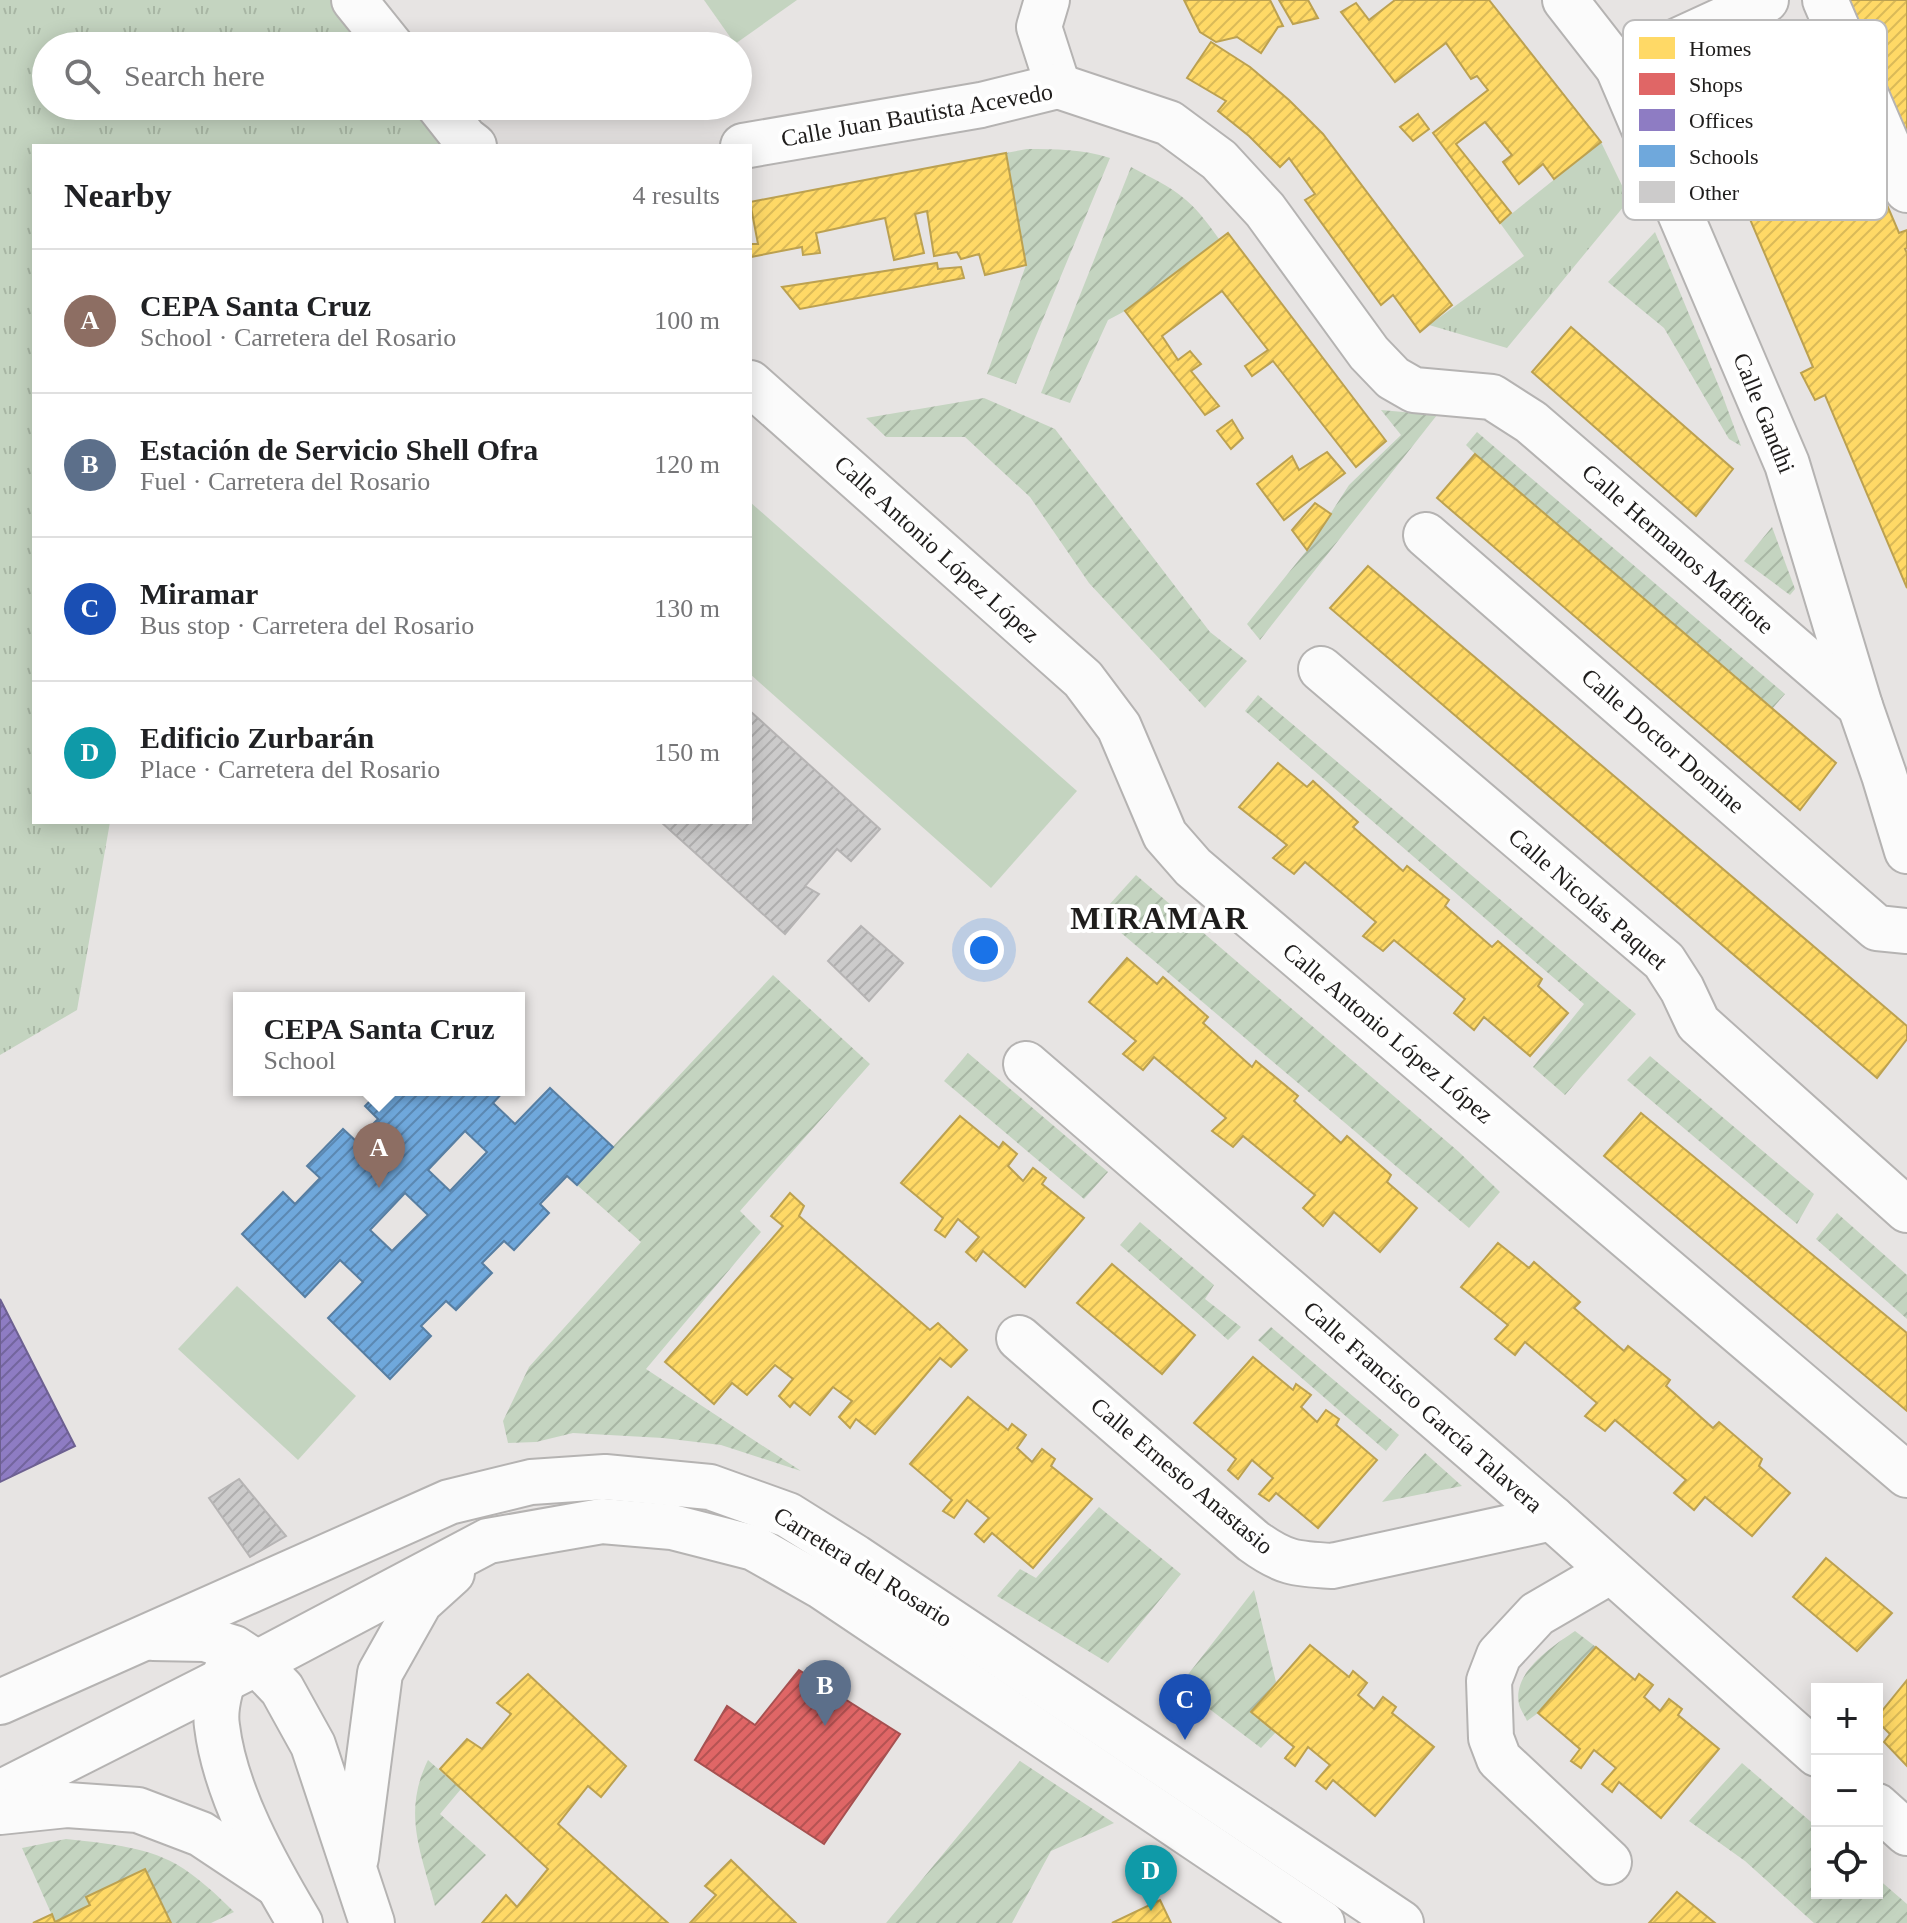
<!DOCTYPE html>
<html lang="en">
<head>
<meta charset="utf-8">
<style>
  body { margin:0; font-family:Georgia,serif; background:#f2f2f2; color:#202124 }
  .controls { position:absolute; right:24px; bottom:24px; display:grid; overflow:hidden; border-radius:0px; box-shadow:0 4px 20px #0003 }
  .controls button { width:72px; height:72px; display:grid; place-items:center; padding:0; border:0; border-bottom:2px solid #e0e0e0; background:#fff; color:#202124; font:40px sans-serif }
  .you { position:absolute; left:984px; top:950px; width:28px; height:28px; margin:-20px; border:6px solid #fff; border-radius:50%; background:#1a73e8; box-shadow:0 0 0 12px #1a73e833 }
  .badge { display:grid; place-items:center; width:52px; height:52px; border-radius:50%; background:#656362; color:#fff; font-size:26px; font-weight:700 }
  .pin { position:absolute; translate:-50% -66px; filter:drop-shadow(0 2px 4px #0008) }
  .pin::after { content:''; position:absolute; top:42px; width:28px; height:24px; background:inherit; clip-path:polygon(0 0,100% 0,50% 100%) }
  .popup { position:absolute; left:233px; top:992px; width:292px; height:104px; box-sizing:border-box; display:grid; place-content:center; border-radius:0px; background:#fff; filter:drop-shadow(0 2px 6px #0005); font-size:26px; white-space:nowrap; color:#757577 }
  .popup b { font-size:30px; color:#202124 }
  .popup::after { content:''; position:absolute; left:50%; top:100%; margin-left:-16px; border:16px solid transparent; border-top-color:#fff }
  .list { margin:0; padding:0; list-style:none }
  h2 { display:flex; justify-content:space-between; align-items:center; height:104px; margin:0; padding:0 32px; font-size:34px }
  h2 small { font-size:26px; font-weight:400; color:#757577 }
  .list li { display:grid; grid-template-columns:52px 1fr auto; gap:24px; align-items:center; box-sizing:border-box; height:144px; padding:0 32px; border-top:2px solid #e0e0e0 }
  .list b { display:block; font-size:30px; white-space:nowrap }
  .list p { margin:0; font-size:26px; white-space:nowrap; color:#757577 }
  .list em { font-size:26px; font-style:normal; color:#757577 }
  .icon { flex:none; width:44px; height:44px; fill:none; stroke:currentColor; stroke-width:2; stroke-linecap:round; stroke-linejoin:round }
  .map { position:relative; flex:none; width:1907px; height:1923px; overflow:hidden }
  .search { position:absolute; background:#fff; box-shadow:0 4px 20px #0003; left:32px; top:32px; width:720px; height:88px; display:flex; align-items:center; gap:20px; box-sizing:border-box; padding:0 28px; border-radius:44px; color:#757577; font-size:30px }
  .panel { position:absolute; background:#fff; box-shadow:0 4px 20px #0003; left:32px; top:144px; width:720px; height:680px; border-radius:0px }
  .map>svg:first-child { display:block }
</style>
</head>
<body>
<div class="map">
<svg width="1907" height="1923" viewBox="0 0 1907 1923">
  <defs>
    <pattern id="park-tufts" width="24" height="20" patternUnits="userSpaceOnUse" patternTransform="scale(2)"><rect width="24" height="20" fill="#c4d4c0"/><path d="M3 7l-1-3M5 7V3M7 7l1-3M15 17l-1-3M17 17v-4M19 17l1-3" fill="none" stroke="#a8b6a4"/></pattern>
    <pattern id="garden-furrows" width="10" height="10" patternUnits="userSpaceOnUse" patternTransform="scale(2)"><rect width="10" height="10" fill="#c4d4c0"/><path d="M-1 1l2-2M0 10L10 0M9 11l2-2" fill="none" stroke="#a8b6a4"/></pattern>
    <pattern id="homes-hatch" width="6" height="6" patternUnits="userSpaceOnUse" patternTransform="scale(2)"><rect width="6" height="6" fill="#ffd966"/><path d="M-1 1l2-2M0 6l6-6M5 7l2-2" fill="none" stroke="#daba58"/></pattern>
    <pattern id="shops-hatch" width="6" height="6" patternUnits="userSpaceOnUse" patternTransform="scale(2)"><rect width="6" height="6" fill="#e06666"/><path d="M-1 1l2-2M0 6l6-6M5 7l2-2" fill="none" stroke="#b55353"/></pattern>
    <pattern id="offices-hatch" width="6" height="6" patternUnits="userSpaceOnUse" patternTransform="scale(2)"><rect width="6" height="6" fill="#8e7cc3"/><path d="M-1 1l2-2M0 6l6-6M5 7l2-2" fill="none" stroke="#73659e"/></pattern>
    <pattern id="schools-hatch" width="6" height="6" patternUnits="userSpaceOnUse" patternTransform="scale(2)"><rect width="6" height="6" fill="#6fa8dc"/><path d="M-1 1l2-2M0 6l6-6M5 7l2-2" fill="none" stroke="#5b88b2"/></pattern>
    <pattern id="building-hatch" width="6" height="6" patternUnits="userSpaceOnUse" patternTransform="scale(2)"><rect width="6" height="6" fill="#cccbcb"/><path d="M-1 1l2-2M0 6l6-6M5 7l2-2" fill="none" stroke="#afaeae"/></pattern>
  </defs>
  <rect width="100%" height="100%" fill="#e7e4e3"/>
  <!-- grass -->
  <g fill="#c4d4c0">
    <polygon points="704,0 797,0 735,44"/>
    <polygon points="750,502 1077,791 991,888 750,674"/>
    <polygon points="237,1286 356,1396 298,1460 178,1349"/>
  </g>
  <!-- park -->
  <g fill="url(#park-tufts)">
    <polygon points="0,0 330,0 368,46 46,46 46,106 416,106 449,146 34,146 34,822 110,822 77,1010 0,1055"/>
    <polygon points="1601,142 1629,200 1507,348 1429,325 1524,256 1500,223"/>
  </g>
  <!-- garden -->
  <g fill="url(#garden-furrows)">
    <path d="M1027 149C1056 149 1082 149 1110 158L1016 384 987 374 1026 265 1006 153Z"/>
    <path d="M1131 167C1150 177 1170 186 1186 200 1199 211 1209 225 1219 239L1125 311 1108 320 1070 403 1041 393Z"/>
    <polygon points="1655,232 1722,394 1741,446 1729,439 1664,328 1608,282"/>
    <polygon points="984,398 1055,429 1210,632 1247,661 1205,708 1089,583 1030,497 965,437 886,437 866,418"/>
    <polygon points="1381,410 1437,415 1260,640 1247,624 1307,550 1349,485 1401,435"/>
    <polygon points="1477,432 1785,694 1772,709 1475,454 1466,445"/>
    <polygon points="1772,527 1795,589 1790,595 1744,561"/>
    <polygon points="1258,695 1636,1014 1565,1095 1533,1067 1584,1004 1245,711"/>
    <polygon points="1136,875 1459,1152 1500,1192 1469,1228 1100,915"/>
    <polygon points="773,975 870,1064 740,1211 761,1232 646,1369 801,1471 721,1445 663,1438 573,1433 536,1442 508,1443 503,1421 529,1367 641,1242 577,1185"/>
    <polygon points="968,1053 1108,1172 1084,1199 944,1081"/>
    <polygon points="1650,1056 1814,1194 1797,1224 1627,1080"/>
    <polygon points="1837,1213 1907,1275 1907,1319 1816,1239"/>
    <polygon points="1140,1222 1214,1285 1205,1299 1241,1327 1228,1340 1120,1245"/>
    <polygon points="1271,1327 1399,1435 1386,1451 1258,1340"/>
    <polygon points="1425,1453 1462,1486 1382,1502"/>
    <polygon points="1099,1507 1181,1574 1108,1663 997,1596 1020,1569 1036,1578"/>
    <polygon points="1254,1590 1276,1682 1252,1712 1276,1732 1261,1748 1179,1686"/>
    <path d="M1575 1631 1596 1647 1538 1713 1527 1721C1525 1716 1520 1709 1519 1704 1512 1672 1553 1646 1575 1631Z"/>
    <path d="M428 1760 461 1789 440 1814 486 1855 435 1906C421 1852 402 1813 428 1760Z"/>
    <polygon points="1020,1761 1114,1823 1051,1851 1012,1923 886,1923"/>
    <polygon points="1742,1763 1817,1827 1817,1893 1877,1893 1877,1878 1907,1904 1907,1923 1814,1923 1745,1861 1689,1821"/>
    <path d="M66 1839C102 1843 144 1846 176 1864 198 1877 216 1894 234 1912L211 1923H171L145 1869 87 1897 90 1905 55 1922 22 1848Z"/>
  </g>
  <!-- homes -->
  <g fill="url(#homes-hatch)" stroke="#bca150" stroke-width="2">
    <polygon points="1184,0 1270,0 1283,26 1278,27 1261,53 1237,37 1216,42 1200,32"/>
    <polygon points="1279,0 1308,0 1318,18 1293,24"/>
    <polygon points="1395,0 1489,0 1601,142 1554,179 1543,164 1519,184 1503,162 1512,155 1485,122 1456,144 1511,213 1500,223 1433,133 1488,90 1477,76 1471,79 1446,43 1395,82 1341,12 1356,3 1369,20"/>
    <polygon points="1851,0 1907,0 1907,144 1845,3"/>
    <polygon points="1803,21 1818,55 1829,50 1860,115 1851,121 1899,233 1907,230 1907,248 1905,249 1907,253 1907,588 1825,395 1815,400 1801,373 1813,367 1741,198 1727,204 1716,178 1729,172 1687,73 1725,58 1732,74 1755,64 1746,47"/>
    <polygon points="1211,42 1250,67 1289,100 1323,134 1452,305 1420,332 1393,295 1381,305 1305,200 1315,194 1289,158 1280,167 1249,136 1218,111 1226,101 1187,78"/>
    <polygon points="1418,114 1429,129 1413,141 1400,127"/>
    <polygon points="1006,153 1026,265 985,275 979,254 961,259 957,252 934,256 927,211 915,214 924,253 894,260 885,218 816,233 820,253 803,255 802,247 751,257 750,244 758,244 750,202"/>
    <polygon points="1228,233 1386,441 1356,467 1273,361 1252,376 1245,366 1268,350 1222,291 1162,336 1178,360 1190,351 1201,364 1191,371 1219,406 1205,415 1125,311"/>
    <polygon points="937,263 938,269 961,267 964,278 800,309 782,287"/>
    <polygon points="1571,327 1733,469 1696,516 1532,372"/>
    <polygon points="1232,420 1243,438 1231,449 1217,431"/>
    <polygon points="1327,452 1345,473 1284,520 1257,484 1292,456 1299,470"/>
    <polygon points="1475,454 1836,763 1800,810 1437,498"/>
    <polygon points="1315,503 1331,514 1307,550 1292,530"/>
    <polygon points="1368,566 1907,1026 1907,1039 1877,1078 1330,608"/>
    <polygon points="1278,763 1307,787 1313,781 1358,822 1353,827 1403,871 1407,866 1449,900 1445,906 1492,947 1498,941 1542,979 1538,986 1568,1013 1530,1056 1484,1017 1474,1030 1454,1013 1465,999 1394,940 1383,951 1363,936 1376,922 1305,862 1294,874 1273,858 1287,845 1239,807"/>
    <polygon points="1127,958 1157,984 1163,977 1208,1017 1203,1023 1252,1067 1256,1061 1298,1096 1294,1101 1341,1143 1347,1136 1391,1175 1387,1182 1417,1208 1380,1252 1334,1212 1323,1226 1303,1208 1315,1195 1243,1136 1233,1147 1212,1131 1226,1118 1154,1057 1143,1070 1123,1054 1136,1041 1089,1002"/>
    <polygon points="1641,1113 1907,1333 1907,1411 1604,1156"/>
    <polygon points="960,1116 999,1148 1003,1142 1017,1154 1008,1166 1023,1181 1033,1168 1046,1178 1042,1184 1084,1218 1025,1287 983,1251 976,1261 966,1252 979,1237 958,1219 945,1237 935,1230 943,1218 901,1183"/>
    <polygon points="790,1193 804,1206 799,1216 930,1330 938,1323 967,1350 951,1367 940,1358 875,1434 856,1419 850,1428 839,1417 852,1401 833,1387 810,1415 794,1402 790,1407 779,1396 793,1379 775,1365 747,1395 732,1383 714,1404 665,1362 783,1226 771,1216"/>
    <polygon points="1498,1243 1529,1268 1534,1262 1580,1302 1574,1308 1624,1351 1628,1346 1670,1380 1666,1386 1713,1428 1719,1422 1762,1459 1759,1466 1790,1493 1752,1536 1705,1497 1694,1510 1674,1493 1686,1480 1615,1420 1605,1431 1585,1416 1597,1403 1525,1342 1515,1355 1495,1339 1508,1325 1461,1287"/>
    <polygon points="1112,1264 1195,1335 1162,1374 1077,1303"/>
    <polygon points="1253,1357 1293,1390 1296,1384 1311,1395 1301,1407 1317,1422 1326,1410 1339,1419 1336,1425 1377,1460 1318,1528 1276,1493 1269,1501 1259,1494 1273,1478 1252,1460 1238,1479 1228,1470 1236,1459 1194,1423"/>
    <polygon points="968,1397 1008,1430 1012,1424 1026,1435 1017,1448 1032,1462 1042,1449 1055,1459 1051,1466 1092,1499 1033,1568 992,1533 984,1542 975,1534 989,1518 967,1500 954,1518 943,1511 952,1500 910,1464"/>
    <polygon points="1826,1558 1892,1613 1857,1651 1793,1597"/>
    <polygon points="1310,1645 1349,1677 1353,1671 1367,1683 1358,1695 1374,1709 1383,1697 1396,1707 1392,1713 1434,1747 1375,1816 1333,1780 1326,1789 1316,1781 1330,1765 1308,1747 1295,1766 1285,1758 1294,1747 1251,1712"/>
    <polygon points="1596,1647 1635,1680 1639,1674 1653,1685 1644,1697 1660,1711 1669,1699 1682,1709 1678,1715 1719,1749 1661,1818 1619,1782 1612,1792 1602,1784 1616,1768 1594,1750 1581,1768 1571,1761 1580,1749 1538,1713"/>
    <polygon points="528,1674 626,1766 601,1797 588,1786 558,1824 668,1923 482,1923 506,1895 517,1907 548,1869 440,1769 467,1739 482,1749 511,1714 497,1703"/>
    <polygon points="1907,1680 1907,1766 1884,1742 1890,1734 1877,1721 1877,1717"/>
    <polygon points="731,1860 796,1923 690,1923 716,1895 705,1886"/>
    <polygon points="145,1869 171,1923 33,1923 52,1914 55,1922 90,1905 86,1897"/>
    <polygon points="1677,1892 1715,1923 1649,1923"/>
    <polygon points="1160,1900 1171,1923 1112,1923"/>
  </g>
  <!-- shops -->
  <polygon fill="url(#shops-hatch)" stroke="#a65050" stroke-width="2" points="799,1670 900,1734 824,1844 695,1760 727,1706 755,1725"/>
  <!-- offices -->
  <polygon fill="url(#offices-hatch)" stroke="#6d6091" stroke-width="2" points="0,1299 75,1446 0,1482"/>
  <!-- schools -->
  <path fill="url(#schools-hatch)" stroke="#577ea2" stroke-width="2" fill-rule="evenodd" d="M550 1088 613 1147 577 1185 567 1176 540 1204 549 1213 514 1250 504 1241 482 1263 492 1273 456 1310 446 1301 421 1326 431 1336 390 1379 328 1318 363 1282 340 1260 305 1297 242 1234 283 1192 295 1204 320 1178 307 1166 343 1129 356 1141 378 1119 365 1106 381 1090H505L493 1103 515 1124ZM465 1131 487 1152 450 1191 428 1170ZM405 1193 428 1215 392 1251 370 1230Z"/>
  <!-- building -->
  <g fill="url(#building-hatch)" stroke="#b6b4b4" stroke-width="2">
    <polygon points="750,711 880,829 851,861 837,849 805,886 819,894 785,934 661,822 750,822"/>
    <polygon points="861,926 903,963 869,1001 828,961"/>
    <polygon points="239,1479 286,1536 250,1557 209,1498"/>
  </g>
  <g fill="none" stroke-linecap="round" stroke-linejoin="round">
    <!-- minor casing -->
    <g stroke="#b5b3b2" stroke-width="48">
      <g id="minor">
        <polyline points="354,0 391,46"/>
        <polyline points="1047,0 1039,27 1058,86"/>
        <polyline points="1565,0 1618,68 1787,464 1860,706 1884,775 1907,851"/>
        <polyline points="1825,0 1907,190"/>
        <polyline points="1618,68 1766,0"/>
        <polyline points="439,106 465,139 474,146"/>
        <polyline points="743,146 981,105 1058,86 1169,123 1219,160 1265,210 1369,353 1393,378 1414,390 1492,397 1531,422 1860,706"/>
        <polyline points="750,383 1083,679 1119,727 1165,835 1193,867 1907,1475"/>
        <polyline points="1426,535 1877,928 1907,931"/>
        <polyline points="1321,669 1664,961 1682,989 1698,1023 1907,1210"/>
        <polyline points="1026,1064 1552,1518 1817,1754"/>
        <path d="M1019 1338 1253 1541C1283 1563 1295 1564 1332 1566L1552 1518"/>
        <polyline points="1877,1806 1907,1833"/>
        <polyline points="1609,1862 1499,1759 1491,1738 1489,1681 1499,1655 1537,1614 1611,1571"/>
      </g>
    </g>
    <!-- major casing -->
    <g stroke="#b5b3b2" stroke-width="48">
      <g id="major">
        <polyline points="153,1638 205,1639 234,1648 257,1663 282,1689 313,1745 372,1923"/>
        <path d="M230 1661C223 1679 214 1707 217 1726 225 1793 266 1866 300 1923"/>
        <polyline points="0,1702 449,1502 531,1482 605,1477 710,1487 788,1515 855,1557 1401,1923"/>
        <polyline points="0,1793 257,1663 488,1541 602,1521 672,1527 754,1548 821,1586 1322,1923"/>
        <polyline points="0,1812 67,1805 138,1810 201,1834 276,1884"/>
        <polyline points="356,1858 380,1673 420,1602 452,1573"/>
      </g>
    </g>
    <!-- minor -->
    <use href="#minor" stroke="#fbfbfb" stroke-width="44"/>
    <!-- major -->
    <use href="#major" stroke="#fbfbfb" stroke-width="44"/>
  </g>
  <g text-anchor="middle" stroke-width="8" stroke-linejoin="round" paint-order="stroke">
    <!-- street labels -->
    <g font-size="24" fill="#1f1d1c" stroke="#fff">
      <text transform="translate(917 115) rotate(-10)" y="8">Calle Juan Bautista Acevedo</text>
      <text transform="translate(1764 413) rotate(68)" y="8">Calle Gandhi</text>
      <text transform="translate(937 549) rotate(42)" y="8">Calle Antonio López López</text>
      <text transform="translate(1678 549) rotate(41)" y="8">Calle Hermanos Maffiote</text>
      <text transform="translate(1663 741) rotate(41)" y="8">Calle Doctor Domine</text>
      <text transform="translate(1588 899) rotate(41)" y="8">Calle Nicolás Paquet</text>
      <text transform="translate(1388 1033) rotate(40)" y="8">Calle Antonio López López</text>
      <text transform="translate(1423 1407) rotate(41)" y="8">Calle Francisco García Talavera</text>
      <text transform="translate(1182 1476) rotate(40)" y="8">Calle Ernesto Anastasio</text>
      <text transform="translate(863 1567) rotate(32)" y="8">Carretera del Rosario</text>
    </g>
    <!-- district labels -->
    <g font-size="32" font-weight="bold" letter-spacing="2" fill="#1f1d1c" stroke="#fff">
      <text x="1160" y="929">MIRAMAR</text>
    </g>
  </g>
  <!-- legend -->
  <rect x="1623" y="20" width="264" height="200" rx="12" fill="#fff" stroke="#bcbbbb" stroke-width="2"/>
  <rect x="1639" y="37" width="36" height="22" fill="#ffd966"/>
  <rect x="1639" y="73" width="36" height="22" fill="#e06666"/>
  <rect x="1639" y="109" width="36" height="22" fill="#8e7cc3"/>
  <rect x="1639" y="145" width="36" height="22" fill="#6fa8dc"/>
  <rect x="1639" y="181" width="36" height="22" fill="#cccbcb"/>
  <g font-size="22" fill="#1f1d1c">
    <text x="1689" y="56">Homes</text>
    <text x="1689" y="92">Shops</text>
    <text x="1689" y="128">Offices</text>
    <text x="1689" y="164">Schools</text>
    <text x="1689" y="200">Other</text>
  </g>
</svg>
<div class="controls">
<button>+</button>
<button>−</button>
<button><svg class="icon" aria-label="locate" viewBox="0 0 24 24"><circle cx="12" cy="12" r="6"/><path d="M12 2v4M12 18v4M2 12h4M18 12h4"/></svg></button>
</div>
<div class="you"></div>
<div class="pin badge" style="left:379px;top:1188px;background:#8d6e63">A</div>
<div class="popup"><b>CEPA Santa Cruz</b>School</div>
<div class="pin badge" style="left:825px;top:1726px;background:#5c6f8a">B</div>
<div class="pin badge" style="left:1185px;top:1740px;background:#1a4fb4">C</div>
<div class="pin badge" style="left:1151px;top:1911px;background:#0f9aa8">D</div>
<div class="search"><svg class="icon" aria-label="search" viewBox="0 0 24 24"><circle cx="10" cy="10" r="6"/><path d="M15 15l6 6"/></svg>Search here</div>
<section class="panel">
<h2>Nearby<small>4 results</small></h2>
<ul class="list">
<li><span class="badge" style="background:#8d6e63">A</span><div><b>CEPA Santa Cruz</b><p>School · Carretera del Rosario</p></div><em>100 m</em></li>
<li><span class="badge" style="background:#5c6f8a">B</span><div><b>Estación de Servicio Shell Ofra</b><p>Fuel · Carretera del Rosario</p></div><em>120 m</em></li>
<li><span class="badge" style="background:#1a4fb4">C</span><div><b>Miramar</b><p>Bus stop · Carretera del Rosario</p></div><em>130 m</em></li>
<li><span class="badge" style="background:#0f9aa8">D</span><div><b>Edificio Zurbarán</b><p>Place · Carretera del Rosario</p></div><em>150 m</em></li>
</ul>
</section>
</div>
</body>
</html>
